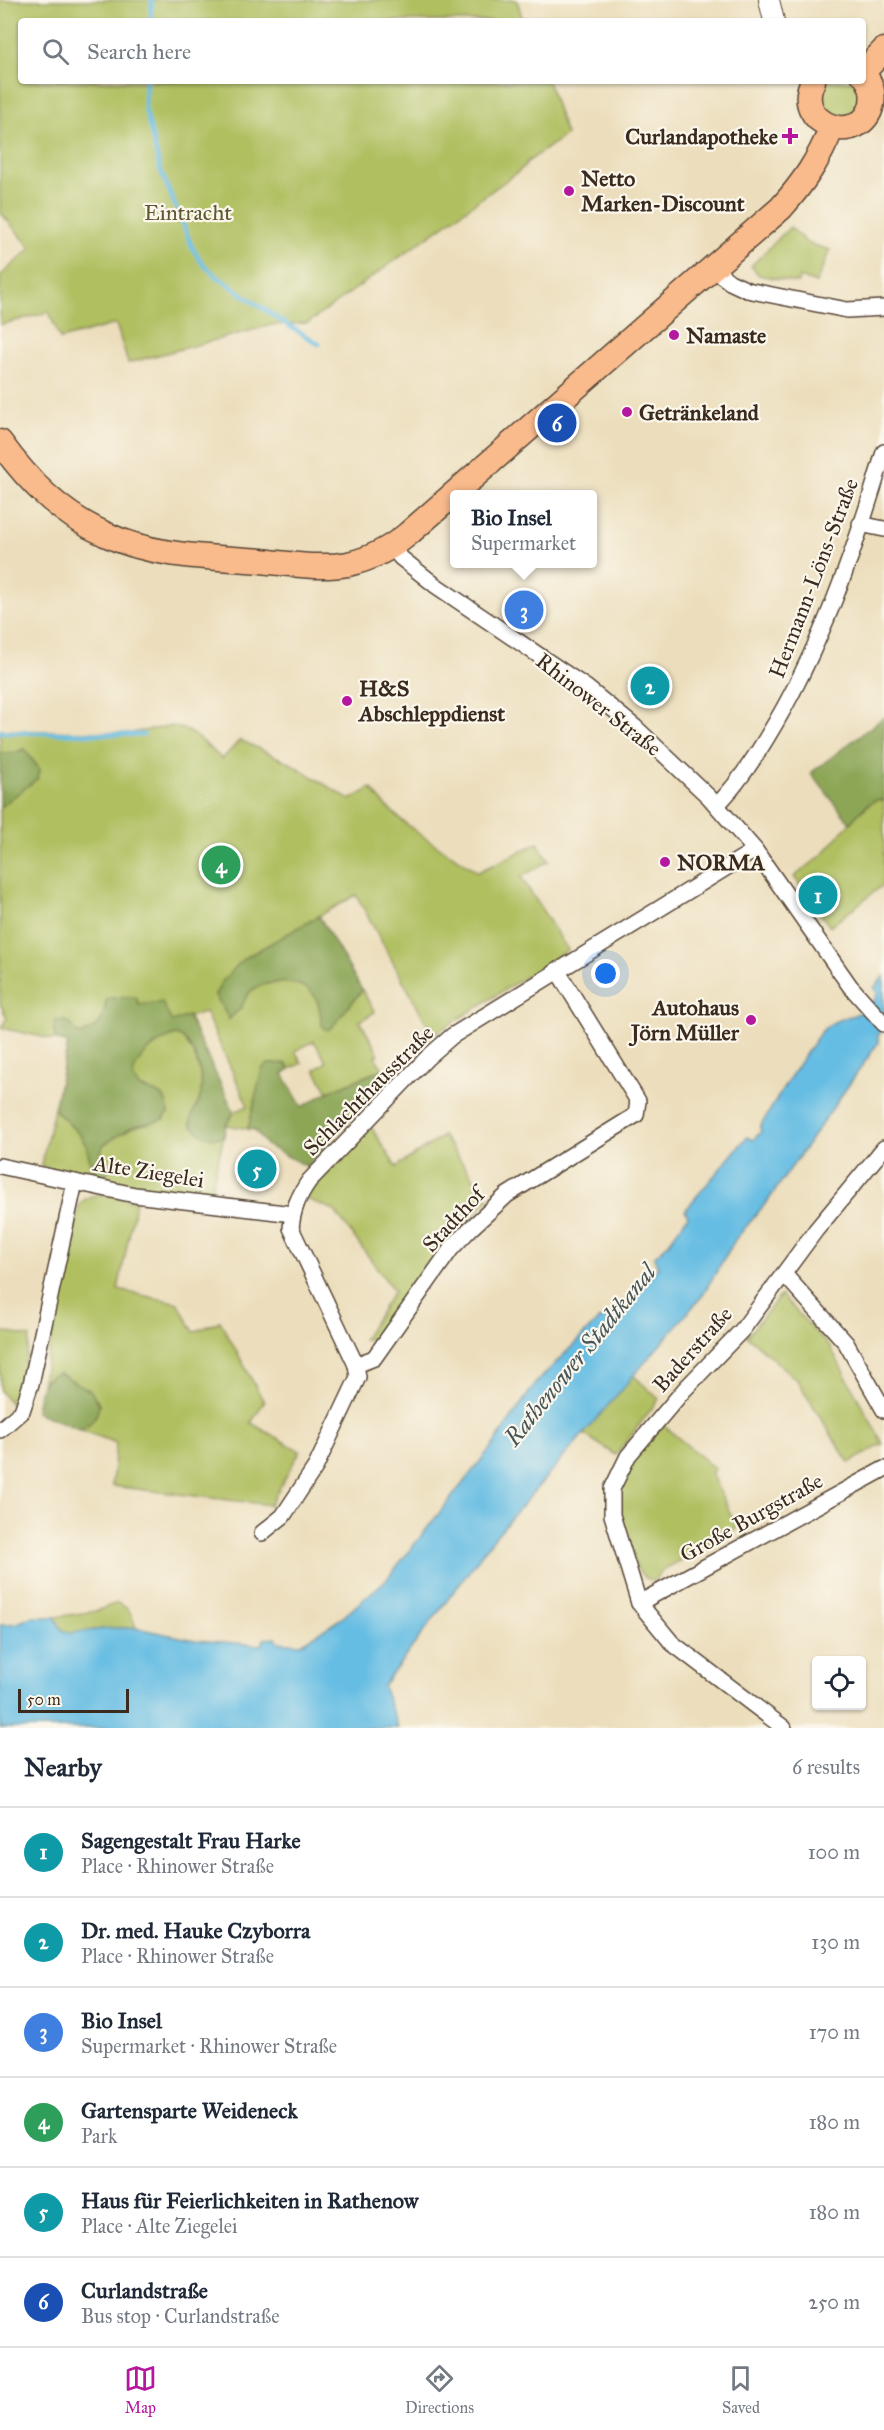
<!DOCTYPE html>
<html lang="en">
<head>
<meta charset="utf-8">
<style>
  body { margin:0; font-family:"IM FELL Great Primer",serif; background:#f6f6f7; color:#1f2937 }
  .controls { position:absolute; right:18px; bottom:18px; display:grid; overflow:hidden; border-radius:6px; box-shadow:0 2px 4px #0004 }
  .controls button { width:54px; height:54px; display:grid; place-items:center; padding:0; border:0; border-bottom:2px solid #e0e1e3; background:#fff; color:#1f2937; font:30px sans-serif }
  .scale { position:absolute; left:18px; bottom:15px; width:111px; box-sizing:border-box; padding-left:6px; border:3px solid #3b2a1e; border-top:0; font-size:16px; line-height:21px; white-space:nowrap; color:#3b2a1e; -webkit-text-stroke:4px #fbf7ec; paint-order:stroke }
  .you { position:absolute; left:606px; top:974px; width:21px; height:21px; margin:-15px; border:4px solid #fff; border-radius:50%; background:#1a73e8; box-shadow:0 0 0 9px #1a73e833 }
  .badge { display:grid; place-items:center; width:39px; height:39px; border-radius:50%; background:#b5179e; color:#fff; font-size:20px; font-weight:700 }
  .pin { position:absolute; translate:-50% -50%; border:3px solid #fff; box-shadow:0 2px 6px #0006 }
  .popup { position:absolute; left:450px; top:490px; width:147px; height:78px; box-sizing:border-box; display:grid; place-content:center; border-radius:6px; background:#fff; filter:drop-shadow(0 2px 4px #0005); font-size:20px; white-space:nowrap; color:#747a83 }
  .popup b { font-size:22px; color:#1f2937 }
  .popup::after { content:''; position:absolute; left:50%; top:100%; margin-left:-12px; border:12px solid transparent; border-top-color:#fff }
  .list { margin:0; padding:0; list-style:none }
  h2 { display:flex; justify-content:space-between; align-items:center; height:78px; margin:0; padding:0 24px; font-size:26px }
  h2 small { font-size:20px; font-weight:400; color:#747a83 }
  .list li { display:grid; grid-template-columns:39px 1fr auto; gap:18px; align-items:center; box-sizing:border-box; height:90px; padding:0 24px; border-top:2px solid #e0e1e3 }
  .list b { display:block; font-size:22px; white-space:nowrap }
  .list p { margin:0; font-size:20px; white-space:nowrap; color:#747a83 }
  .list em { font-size:20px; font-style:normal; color:#747a83 }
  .icon { flex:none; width:33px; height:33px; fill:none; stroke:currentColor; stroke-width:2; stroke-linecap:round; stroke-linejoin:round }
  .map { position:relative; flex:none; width:884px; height:1728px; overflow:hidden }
  .search { position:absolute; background:#fff; box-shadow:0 2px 4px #0004; left:18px; right:18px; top:18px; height:66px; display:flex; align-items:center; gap:15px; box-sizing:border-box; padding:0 21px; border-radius:6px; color:#747a83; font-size:22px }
  .sheet { height:618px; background:#fff }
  nav { display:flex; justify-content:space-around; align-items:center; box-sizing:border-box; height:84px; border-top:2px solid #e0e1e3; background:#fff; font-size:16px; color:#747a83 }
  nav a { display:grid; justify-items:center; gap:3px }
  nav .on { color:#b5179e }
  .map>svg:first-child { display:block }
</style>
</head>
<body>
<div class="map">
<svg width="884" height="1728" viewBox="0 0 884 1728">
  <rect width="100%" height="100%" fill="#fbf7ec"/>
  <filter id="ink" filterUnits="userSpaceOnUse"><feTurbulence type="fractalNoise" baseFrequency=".0167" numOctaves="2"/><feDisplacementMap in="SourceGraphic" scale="12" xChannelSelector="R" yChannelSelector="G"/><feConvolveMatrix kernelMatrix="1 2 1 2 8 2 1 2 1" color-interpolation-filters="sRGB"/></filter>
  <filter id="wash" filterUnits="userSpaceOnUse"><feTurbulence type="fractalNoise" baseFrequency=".008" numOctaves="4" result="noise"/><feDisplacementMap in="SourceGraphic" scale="24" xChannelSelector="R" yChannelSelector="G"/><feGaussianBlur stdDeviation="1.35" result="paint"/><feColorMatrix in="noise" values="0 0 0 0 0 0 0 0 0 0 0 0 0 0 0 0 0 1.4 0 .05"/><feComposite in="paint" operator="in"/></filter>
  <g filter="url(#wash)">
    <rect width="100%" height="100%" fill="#ecdebc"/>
    <!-- green -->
    <g fill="#b0bf61" stroke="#767440" stroke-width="1.5">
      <polygon points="0,0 517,0 523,21 21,21 21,81 548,81 566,135 526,163 526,165 518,172 308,323 272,325 128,363 116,324 60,339 49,312 0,325 0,276 31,248 0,212"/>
      <polygon points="826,81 857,81 860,86 862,104 851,116 833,117 821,103 822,87"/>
      <polygon points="790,227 807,243 830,250 816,283 799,277 798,283 759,275 751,266"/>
      <path d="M172 726C193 729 207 746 222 759L240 740 290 763 350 800 371 788C396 824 441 847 478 872L538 843 549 861 521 877 568 950 433 1035 356 895 243 959 229 1019C240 1009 244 996 253 990 268 979 306 979 316 998 321 1006 321 1016 322 1025L332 1027 362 990 375 1012 360 1021 379 1054 375 1057 383 1069 328 1092 315 1070 326 1062 314 1041 295 1051 302 1063 290 1069 287 1064 262 1069 248 1129 226 1125 234 1112 248 1106 205 1012 172 1022 139 1005 136 997 110 998 106 1001C104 1021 100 1026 81 1035L75 1031 53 1029 56 1040 1 1028 7 1018 0 1004V807L38 778 40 770 24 749 15 753H0V730L131 733Z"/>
      <polygon points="876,799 884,800 884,884 830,927 794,877 822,855 858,814"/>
      <path d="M176 1035C192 1039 204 1077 201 1093 200 1105 191 1113 191 1125 200 1133 212 1140 224 1136L209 1198 106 1182 108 1165 101 1153 102 1145 132 1127 165 1119 164 1097C155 1090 143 1091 134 1083 128 1060 157 1041 176 1035Z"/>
      <polygon points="54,1109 79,1134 87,1146 93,1179 41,1166"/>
      <polygon points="371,1127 396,1167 443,1136 489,1199 445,1245 382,1338 363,1340 394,1291 334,1210 304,1198"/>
      <path d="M102 1194 136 1201 118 1290 178 1303 194 1332 220 1321 264 1402 251 1423 300 1451 270 1505 112 1486 116 1443 79 1429C91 1425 98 1416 99 1404L97 1399 46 1379 42 1383 79 1206C85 1197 92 1195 102 1194Z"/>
      <polygon points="781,1295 830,1347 883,1444 849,1463 797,1380 747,1336"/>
      <polygon points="0,1331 30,1337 19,1393 13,1406 0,1391"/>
      <polygon points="632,1374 659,1399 616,1455 582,1433"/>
      <path d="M662 1424 715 1469 711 1473 737 1528 663 1570 654 1581C647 1579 643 1577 639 1571 629 1557 615 1501 619 1485 626 1462 647 1442 662 1424Z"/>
      <path d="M117 1603C130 1607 132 1616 136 1628H112L70 1633 62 1630 55 1617 96 1611Z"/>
    </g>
    <!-- forest -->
    <g fill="#8ca657" stroke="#64683a" stroke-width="1.5">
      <path d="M884 717V800C869 798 859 813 850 823L811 773Z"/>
      <polygon points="24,749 40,770 38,778 0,807 0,753 15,753"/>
      <path d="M319 916 362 990 332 1027 328 1030 323 1028C320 1018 321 1006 315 997 305 979 267 979 252 990 246 995 245 1000 242 1006 239 1011 233 1015 229 1019L215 995 222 982 243 959Z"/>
      <path d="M136 997 139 1005 162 1002 172 1022 188 1016 234 1112 226 1125 224 1136C210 1141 201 1135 191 1125 189 1113 200 1105 201 1093 204 1076 194 1040 176 1035 157 1041 135 1057 133 1077L139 1087C153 1092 169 1093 168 1113L162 1120 132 1127 103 1145 101 1153 108 1165 106 1182 93 1179 87 1146 79 1134 54 1109 68 1043 56 1040 54 1023 56 1021C69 1019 71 1024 77 1033L81 1035C100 1026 104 1021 106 1001L110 998Z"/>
      <polygon points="284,1063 290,1069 283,1074 302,1107 328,1092 383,1069 391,1078 306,1166 266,1145 255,1130 248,1129 262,1069 268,1064"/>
      <path d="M59 1373 91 1391 99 1404C98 1416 91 1425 79 1429L36 1412C39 1395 39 1376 59 1373Z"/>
    </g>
    <!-- water -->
    <path fill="#66bde3" stroke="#507480" stroke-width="1.5" d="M884 976V1029L878 1035V1043L770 1198 735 1240 702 1296 494 1538 383 1686 398 1728H0V1625L18 1623 31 1617H55L62 1630 70 1633 112 1628H136L195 1640 262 1645 264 1639 276 1638 278 1642 301 1644 342 1618 387 1579 493 1445 535 1384 599 1319 609 1317 658 1267 654 1257 668 1244 688 1216 685 1210 747 1137 753 1140 761 1132 760 1127C775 1102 790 1076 807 1052 812 1045 817 1036 823 1030 842 1011 864 1023 878 993L874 988Z"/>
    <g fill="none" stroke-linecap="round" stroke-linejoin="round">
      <!-- stream -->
      <g stroke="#66bde3" stroke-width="4.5">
        <polyline points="150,21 152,0"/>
        <polyline points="146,81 145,108 160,169 193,249 202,263 215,275 278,319 319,344"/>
        <polyline points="0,732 144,735"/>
      </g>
    </g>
  </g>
  <g filter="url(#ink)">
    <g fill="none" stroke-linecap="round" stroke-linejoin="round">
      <!-- minor casing -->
      <g stroke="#564536" stroke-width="18">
        <g id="minor">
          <polyline points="712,268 730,282 747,290 847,310 884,308"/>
          <polyline points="860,524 884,529"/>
          <polyline points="392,547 401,558 435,585 587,688 635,727 709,797 755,850 850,986 884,1024"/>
          <path d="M717 805C736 786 752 762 766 739 820 651 855 551 884 452"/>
          <polyline points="0,1166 135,1195 293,1214"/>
          <polyline points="784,1274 846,1343 884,1410"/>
          <polyline points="356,1365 374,1358 451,1249 470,1229 507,1195 636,1115 638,1101 557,970"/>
          <polyline points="0,1430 22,1411 31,1384 75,1182"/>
          <path d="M262 1533 283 1516 316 1466 358 1377 356 1365 291 1228C293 1209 298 1197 309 1181L427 1058 452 1036 755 850"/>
          <polyline points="639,1603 884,1469"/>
          <polyline points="784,1728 672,1643 639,1603 612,1515 612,1489 628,1456 684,1390 742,1330 816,1230 884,1148"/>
        </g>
      </g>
      <!-- tertiary casing -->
      <g stroke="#564536" stroke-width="22">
        <polyline id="tertiary" points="769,0 774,21"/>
      </g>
      <!-- primary casing -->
      <g stroke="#564536" stroke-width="27">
        <g id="primary">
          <polyline points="863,72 884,50"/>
          <path d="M813 81C791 125 861 149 872 104 874 93 871 82 863 74"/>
          <path d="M0 442C28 481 60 514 105 534 153 557 209 557 261 561 289 564 320 569 348 564 371 559 390 549 408 534L781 208C804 182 819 160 832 127"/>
        </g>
      </g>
      <!-- minor -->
      <use href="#minor" stroke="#fff" stroke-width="15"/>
      <!-- tertiary -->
      <use href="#tertiary" stroke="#fff" stroke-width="20"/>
      <!-- primary -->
      <use href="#primary" stroke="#fabb8c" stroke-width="24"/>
    </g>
  </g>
  <!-- markers -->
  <g fill="#b5179e" stroke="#fbf7ec" stroke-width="2">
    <path d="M787 127h6v6h6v6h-6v6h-6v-6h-6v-6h6z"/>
    <circle cx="569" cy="191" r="6"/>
    <circle cx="674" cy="335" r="6"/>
    <circle cx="627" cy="412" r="6"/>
    <circle cx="347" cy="701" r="6"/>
    <circle cx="665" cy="862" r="6"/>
    <circle cx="751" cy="1020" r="6"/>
  </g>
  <g text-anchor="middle" stroke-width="4.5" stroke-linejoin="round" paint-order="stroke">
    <!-- poi labels -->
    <g font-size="22" font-weight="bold" fill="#3b2a1e" stroke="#fbf7ec" text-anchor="start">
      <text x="778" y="144" text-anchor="end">Curlandapotheke</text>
      <text x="581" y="186">Netto<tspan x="581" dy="25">Marken-Discount</tspan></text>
      <text x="686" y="343">Namaste</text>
      <text x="639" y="420">Getränkeland</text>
      <text x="359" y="696">H&amp;S<tspan x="359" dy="25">Abschleppdienst</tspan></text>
      <text x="677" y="870">NORMA</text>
      <text x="739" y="1015" text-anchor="end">Autohaus<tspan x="739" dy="25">Jörn Müller</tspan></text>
    </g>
    <!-- park labels -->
    <g font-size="22" fill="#5e5732" stroke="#fbf7ec">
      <text x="188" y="220">Eintracht</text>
    </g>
    <!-- street labels -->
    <g font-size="22" fill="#3b2a1e" stroke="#fbf7ec">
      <text transform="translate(813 578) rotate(-69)" y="8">Hermann-Löns-Straße</text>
      <text transform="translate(599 704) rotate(38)" y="8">Rhinower Straße</text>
      <text transform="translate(368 1090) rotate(-45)" y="8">Schlachthausstraße</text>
      <text transform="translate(149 1171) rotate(9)" y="8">Alte Ziegelei</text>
      <text transform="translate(453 1219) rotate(-47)" y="8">Stadthof</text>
      <text transform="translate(692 1349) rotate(-48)" y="8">Baderstraße</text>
      <text transform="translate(751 1517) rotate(-29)" y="8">Große Burgstraße</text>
    </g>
    <!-- water labels -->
    <g font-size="24" font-style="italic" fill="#485659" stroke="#fbf7ec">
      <text transform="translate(580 1355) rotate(-51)" y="8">Rathenower Stadtkanal</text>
    </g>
  </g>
</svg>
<div class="controls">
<button><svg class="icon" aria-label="locate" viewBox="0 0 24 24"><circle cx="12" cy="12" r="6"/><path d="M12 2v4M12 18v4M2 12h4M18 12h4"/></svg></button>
</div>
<div class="scale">50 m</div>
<div class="you"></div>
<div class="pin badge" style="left:818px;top:895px;background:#0f9aa8">1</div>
<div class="pin badge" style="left:650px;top:686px;background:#0f9aa8">2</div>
<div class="pin badge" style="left:524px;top:610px;background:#3f7fe0">3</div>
<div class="popup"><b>Bio Insel</b>Supermarket</div>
<div class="pin badge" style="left:221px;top:865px;background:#2e9e5b">4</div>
<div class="pin badge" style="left:257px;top:1169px;background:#0f9aa8">5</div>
<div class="pin badge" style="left:557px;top:423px;background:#1a4fb4">6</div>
<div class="search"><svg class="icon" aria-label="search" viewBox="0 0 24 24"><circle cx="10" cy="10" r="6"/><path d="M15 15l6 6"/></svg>Search here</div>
</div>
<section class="sheet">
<h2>Nearby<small>6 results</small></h2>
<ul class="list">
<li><span class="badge" style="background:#0f9aa8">1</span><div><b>Sagengestalt Frau Harke</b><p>Place · Rhinower Straße</p></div><em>100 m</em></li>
<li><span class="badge" style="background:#0f9aa8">2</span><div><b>Dr. med. Hauke Czyborra</b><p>Place · Rhinower Straße</p></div><em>130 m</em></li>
<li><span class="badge" style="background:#3f7fe0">3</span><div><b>Bio Insel</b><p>Supermarket · Rhinower Straße</p></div><em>170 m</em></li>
<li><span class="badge" style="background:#2e9e5b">4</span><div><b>Gartensparte Weideneck</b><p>Park</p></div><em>180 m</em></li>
<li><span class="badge" style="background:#0f9aa8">5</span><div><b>Haus für Feierlichkeiten in Rathenow</b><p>Place · Alte Ziegelei</p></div><em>180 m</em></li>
<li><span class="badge" style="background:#1a4fb4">6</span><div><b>Curlandstraße</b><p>Bus stop · Curlandstraße</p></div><em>250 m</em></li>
</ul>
</section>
<nav>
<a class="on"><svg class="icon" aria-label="map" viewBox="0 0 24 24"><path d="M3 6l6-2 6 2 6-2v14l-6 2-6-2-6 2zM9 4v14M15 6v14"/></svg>Map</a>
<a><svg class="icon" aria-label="directions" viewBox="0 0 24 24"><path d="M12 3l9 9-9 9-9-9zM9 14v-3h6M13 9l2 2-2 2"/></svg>Directions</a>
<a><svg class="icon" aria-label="saved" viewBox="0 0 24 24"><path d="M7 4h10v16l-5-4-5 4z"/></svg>Saved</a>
</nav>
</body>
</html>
